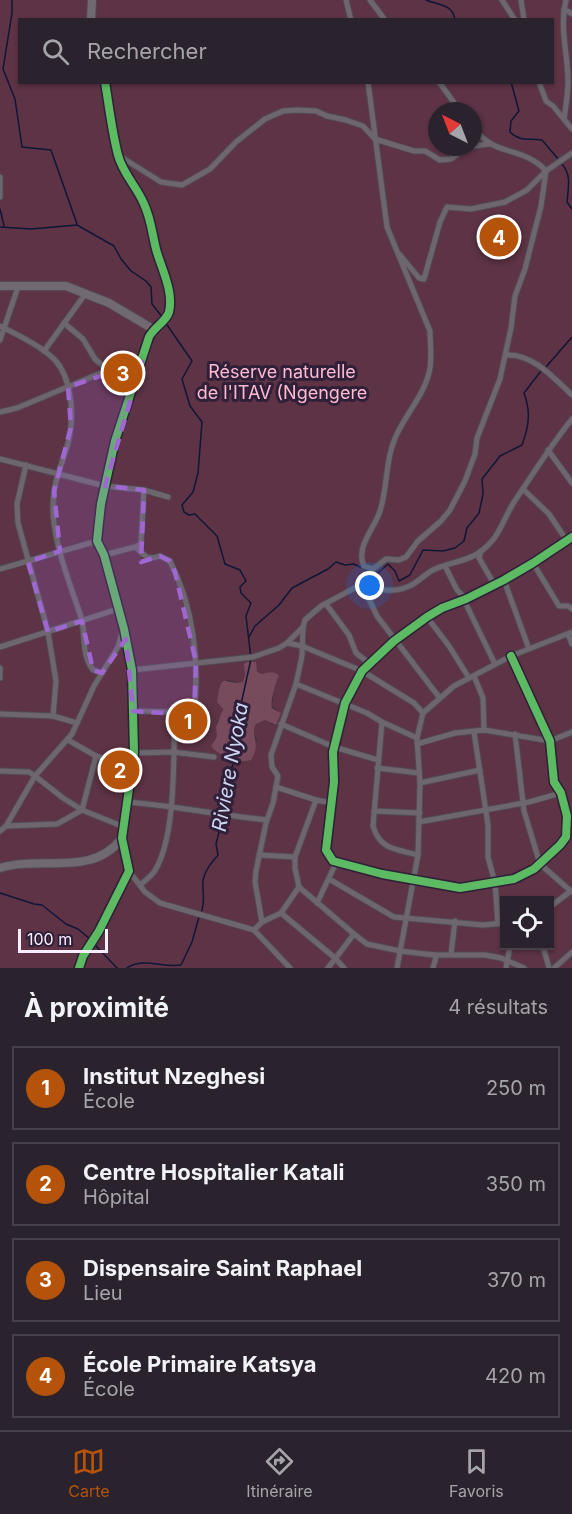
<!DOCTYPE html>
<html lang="fr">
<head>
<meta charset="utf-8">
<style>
  body { margin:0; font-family:Inter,sans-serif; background:#322b36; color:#f1f3f6 }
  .controls { position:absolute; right:18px; bottom:18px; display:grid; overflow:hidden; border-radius:0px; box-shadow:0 2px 4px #0004 }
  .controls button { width:54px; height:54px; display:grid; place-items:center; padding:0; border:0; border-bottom:2px solid #46404a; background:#2a232e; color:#f1f3f6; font:30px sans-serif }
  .compass { position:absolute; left:428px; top:102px; width:54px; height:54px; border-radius:50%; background:#2a232e; box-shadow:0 2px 4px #0004; rotate:318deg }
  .scale { position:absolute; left:18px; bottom:15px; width:90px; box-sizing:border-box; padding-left:6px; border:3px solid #f8eeff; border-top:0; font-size:16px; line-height:21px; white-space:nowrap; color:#f8eeff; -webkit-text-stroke:4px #2f1f38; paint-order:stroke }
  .you { position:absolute; left:370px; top:586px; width:21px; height:21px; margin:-15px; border:4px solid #fff; border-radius:50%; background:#1a73e8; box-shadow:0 0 0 9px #1a73e833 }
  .badge { display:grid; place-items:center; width:39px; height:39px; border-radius:50%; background:#b45309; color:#fff; font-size:20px; font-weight:700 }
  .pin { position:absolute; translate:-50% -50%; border:3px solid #fff; box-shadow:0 2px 6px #0006 }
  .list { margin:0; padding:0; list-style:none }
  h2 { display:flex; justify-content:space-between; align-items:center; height:78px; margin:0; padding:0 24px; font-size:26px }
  h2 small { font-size:20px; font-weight:400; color:#a5a4aa }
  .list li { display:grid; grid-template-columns:39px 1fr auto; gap:18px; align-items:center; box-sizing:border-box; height:84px; margin:0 12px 12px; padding:0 12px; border:2px solid #46404a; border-radius:0px }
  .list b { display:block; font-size:22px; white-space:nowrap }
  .list p { margin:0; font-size:20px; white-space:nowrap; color:#a5a4aa }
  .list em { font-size:20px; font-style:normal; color:#a5a4aa }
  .icon { flex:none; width:33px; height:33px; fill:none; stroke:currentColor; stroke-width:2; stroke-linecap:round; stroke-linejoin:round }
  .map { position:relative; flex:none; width:572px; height:968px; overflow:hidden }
  .search { position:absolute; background:#2a232e; box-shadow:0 2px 4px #0004; left:18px; right:18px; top:18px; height:66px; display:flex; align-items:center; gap:15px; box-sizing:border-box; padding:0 21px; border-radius:0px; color:#a5a4aa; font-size:22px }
  .sheet { height:462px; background:#2a232e }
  nav { display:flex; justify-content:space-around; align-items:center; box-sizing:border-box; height:84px; border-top:2px solid #46404a; background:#2a232e; font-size:16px; color:#a5a4aa }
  nav a { display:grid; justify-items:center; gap:3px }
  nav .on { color:#b45309 }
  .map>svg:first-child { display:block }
</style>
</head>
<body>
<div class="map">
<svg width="572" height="968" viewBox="0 0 572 968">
  <rect width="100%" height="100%" fill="#382f3d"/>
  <!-- green -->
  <path fill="#5d3345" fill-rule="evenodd" d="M0 0H572V968H0ZM20 20H552V82H20ZM437 111H473V147H437ZM245 671 261 674 275 673V681L272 706 278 711 274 725 265 720 256 724 254 732 257 741 244 761 221 755 213 741 217 736V721L221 716 227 680 242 683 245 679ZM504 900H550V946H504Z"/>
  <!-- forest -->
  <path fill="#774b5c" d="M247 662H256L257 672 262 674C267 673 274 670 279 676 276 680 270 703 272 708 273 709 281 713 281 713L276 725 265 720 256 724C250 737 262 743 251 760 240 764 218 756 211 746L217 736 216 727 223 709 217 702C222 669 223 686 243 682L245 675 244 664Z"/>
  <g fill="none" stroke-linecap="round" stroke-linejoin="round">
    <!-- stream -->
    <g stroke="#0f1638" stroke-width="1.5">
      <polyline points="12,0 12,13 3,69 15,99 22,147 51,150 77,224"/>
      <path d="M426 0C438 5 453 4 455 20"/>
      <path d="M511 82 519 111 511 121 510 132C520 142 529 138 542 140L559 160"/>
      <path d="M562 164C572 176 568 188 567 202L572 209"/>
      <polyline points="0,209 4,226"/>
      <polyline points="0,227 31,229 77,225 114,246 121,259 131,271 146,281 151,287 152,304 163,318"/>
      <path d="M165 322 192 361 182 379 190 406 202 422 198 473 193 492 182 505 184 512 189 515 195 514 217 536 225 564 240 570 246 581 240 587 241 593 251 603 246 616 251 659 236 727C237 738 237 750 234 761 228 782 218 787 223 811"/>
      <polyline points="545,368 572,337"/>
      <path d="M374 573H378L388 564 395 571 399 581 410 575 423 550 443 551 455 548 464 541 467 528 479 513 483 494 482 479 500 456 522 445C529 426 531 412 524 393L541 371"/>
      <polyline points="249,637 255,626 279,605 292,588 328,569 336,562 345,565 354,564 370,572"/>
      <polyline points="0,893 34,904 42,905 66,924 78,929 90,939"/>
      <path d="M201 913C206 901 202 892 203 880 205 870 212 862 218 855L216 844 223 816"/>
      <polyline points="95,945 117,968"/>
      <path d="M127 968C144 957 162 968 181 965L192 942 199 917"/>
    </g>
    <!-- street casing -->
    <g stroke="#524b57" stroke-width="7">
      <g id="street">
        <polyline points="346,0 351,20"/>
        <polyline points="370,0 385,20"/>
        <polyline points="502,0 515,20"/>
        <polyline points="521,0 524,20"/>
        <polyline points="564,9 572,14"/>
        <path d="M368 82 387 227 430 331C430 342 432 356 430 368 426 393 407 412 397 434 385 458 388 486 380 511 375 528 355 547 364 566L373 569"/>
        <polyline points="439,82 460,111"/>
        <polyline points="539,82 546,101 553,106 572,129"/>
        <path d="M564 119C566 106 568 93 568 81 568 54 559 27 566 0"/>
        <path d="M473 126C493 158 523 145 546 171L572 153"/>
        <polyline points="473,146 489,144"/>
        <polyline points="118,155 161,182 182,185 210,169 236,142 265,119 283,111 297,110 316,111 327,116 346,120 363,126 375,139 414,151 425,151 440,160 451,159 468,147"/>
        <polyline points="0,177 0,197"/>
        <polyline points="400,255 419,278 424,279 440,222 447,207 471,209 505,202 527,190 545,172"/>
        <polyline points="64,323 83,339 95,359 108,370"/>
        <path d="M0 326C18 335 41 346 55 360 72 379 74 415 69 439 65 457 56 474 54 492 48 532 69 580 81 617 86 635 81 655 93 670L102 673"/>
        <polyline points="0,340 18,287"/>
        <polyline points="44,351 86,293"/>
        <path d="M506 355C532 353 554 378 572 395"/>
        <polyline points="0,412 17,408 108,370 142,362"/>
        <polyline points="548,450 572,483"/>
        <polyline points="0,459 105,486 144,490 168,497"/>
        <polyline points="26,465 17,504 18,523 48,632 56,681 53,716"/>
        <polyline points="524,490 549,514 567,541"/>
        <polyline points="135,547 141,544 144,490"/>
        <polyline points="481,551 479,558 494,584"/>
        <path d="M104 555 135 547C146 555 145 561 160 556L170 561C194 608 200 664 194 715L175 712 133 711"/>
        <polyline points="533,563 559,606 568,606 572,609"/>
        <polyline points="445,566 457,590 466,599"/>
        <polyline points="0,569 97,541"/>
        <polyline points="504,580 529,649"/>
        <path d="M362 584C379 591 398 594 415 583 421 579 427 573 433 570 447 563 464 562 477 554 500 539 501 523 514 502 533 474 551 445 572 419"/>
        <polyline points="362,584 377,616 439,697"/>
        <polyline points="464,600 495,664"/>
        <polyline points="326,604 349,635 356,653 370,664"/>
        <polyline points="427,617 449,646 469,678"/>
        <polyline points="568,634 572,644"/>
        <polyline points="287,643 302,646 362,671 414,703 423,713"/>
        <polyline points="0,647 118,609"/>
        <polyline points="511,656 550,741 554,782 561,793 567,816 566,837 560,845 534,869 514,879 460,888 382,874 333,861 326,850 334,782 333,752 345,703 362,671 394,641 427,617 442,608 466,599 504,580 533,563 572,537"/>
        <polyline points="0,668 0,678"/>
        <polyline points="132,670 253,657 279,648 287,643 303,627 305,620 321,606 362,584 373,569 386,559 399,560 406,557 418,541 441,521 450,510 465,481 475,454 477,438 500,379 511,328 515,296 525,269 541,206 546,171"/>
        <polyline points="474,676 483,698 484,730"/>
        <polyline points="296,684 367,713 382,722 417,738"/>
        <polyline points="0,714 53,716 77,723"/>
        <path d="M382 722 373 826C380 850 396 849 418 855"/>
        <polyline points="281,724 334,747 378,760"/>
        <polyline points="474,732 488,825 488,857 495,883 498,924"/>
        <polyline points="515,734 524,811 540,864 572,892"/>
        <polyline points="68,740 96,756 133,768"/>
        <polyline points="417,744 455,733 484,730 550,741 572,732"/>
        <polyline points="134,753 173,752 214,757"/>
        <polyline points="377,768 419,773"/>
        <polyline points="0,771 29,772 35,776 72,734 94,686 118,647 123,630"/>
        <polyline points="420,783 480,770"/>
        <polyline points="276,787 316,800 295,857 295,868 299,887 354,934 367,944 400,951 434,955 485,955 501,958 524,968"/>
        <polyline points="316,800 332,803"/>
        <path d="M128 802C175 806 220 815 267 820"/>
        <polyline points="374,811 420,813"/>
        <polyline points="419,822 529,802 561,793"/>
        <polyline points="6,826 57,824 82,810 96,756"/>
        <polyline points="0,831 6,826 35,776 63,798 82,810 124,827"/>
        <polyline points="259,855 295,857"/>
        <polyline points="129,871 145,892 160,903 254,930 290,968"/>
        <polyline points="329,879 394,917 483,925 504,923"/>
        <path d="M140 885C145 881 150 877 154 872 177 837 173 754 175 712"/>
        <polyline points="317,903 336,863"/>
        <polyline points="550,907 572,890"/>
        <polyline points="281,913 335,958 344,968"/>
        <polyline points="262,922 255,882 256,871 266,823 273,803 278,776 272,767 271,755 296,684 302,656 303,627"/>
        <polyline points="254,930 262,922 281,913 299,887"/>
        <polyline points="543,946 549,968"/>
        <polyline points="451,954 455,921"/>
        <polyline points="328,968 354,934"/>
        <polyline points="397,968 418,855 420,783 417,738 423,713 454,686 511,656 572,632"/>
        <polyline points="433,968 436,957 434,955"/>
        <polyline points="506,968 510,946"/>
        <polyline points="554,968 572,952"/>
      </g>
    </g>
    <!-- secondary casing -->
    <g stroke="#524b57" stroke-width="10">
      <g id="secondary">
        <polyline points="91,20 92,0"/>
        <polyline points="0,286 66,286 109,303 153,329"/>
        <path d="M0 868C42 855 92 878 122 838"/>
        <path d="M79 968 83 956 99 931 129 871 122 838 134 753 132 670 124 629 104 555 97 541 101 504 115 441 149 337C154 327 166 322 169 312 174 291 161 268 156 249 152 233 151 219 144 204 137 187 123 174 118 155 112 132 109 106 105 82"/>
      </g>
    </g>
    <!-- street -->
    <use href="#street" stroke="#6e666e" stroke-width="5"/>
    <!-- secondary -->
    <use href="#secondary" stroke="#716972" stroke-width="8"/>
    <!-- cycleway casing -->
    <g stroke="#2f1f38" stroke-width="11">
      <g id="cycleway">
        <polyline points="511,656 550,741 554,782 561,793 567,816 566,837 560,845 534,869 514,879 460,888 382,874 333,861 326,850 334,782 333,752 345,703 362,671 394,641 427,617 442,608 466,599 504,580 533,563 572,537"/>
        <path d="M79 968 83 956 99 931 129 871 122 838 134 753 132 670 124 629 104 555 97 541 101 504 115 441 149 337C154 327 166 322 169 312 174 291 161 268 156 249 152 233 151 219 144 204 137 187 123 174 118 155 112 132 109 106 105 82"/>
      </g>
    </g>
    <!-- cycleway -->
    <use href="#cycleway" stroke="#5cba63" stroke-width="8"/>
  </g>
  <!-- marked area -->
  <path fill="#a066d2" fill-opacity="0.2" stroke="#a066d2" stroke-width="4.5" stroke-dasharray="12 8" stroke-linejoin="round" d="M142 362 105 486 144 490 141 562 160 556 170 561 175 572 196 662 194 715 133 711 126 639 102 673 93 670 82 621 48 632 28 562 60 551 54 491 71 427 68 387Z"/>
  <g text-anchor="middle" stroke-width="6" stroke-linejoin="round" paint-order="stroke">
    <!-- park labels -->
    <g font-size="18" fill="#febbd2" stroke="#2f1f38">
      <text x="282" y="378">Réserve naturelle<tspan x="282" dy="21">de l'ITAV (Ngengere</tspan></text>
    </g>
    <!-- water labels -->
    <g font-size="20" font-style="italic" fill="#cdd7f3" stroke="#2f1f38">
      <text transform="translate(230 767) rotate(-80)" y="7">Riviere Nyoka</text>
    </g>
  </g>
</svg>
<div class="controls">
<button><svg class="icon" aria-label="locate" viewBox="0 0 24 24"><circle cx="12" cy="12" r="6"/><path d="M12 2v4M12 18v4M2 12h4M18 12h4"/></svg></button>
</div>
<svg class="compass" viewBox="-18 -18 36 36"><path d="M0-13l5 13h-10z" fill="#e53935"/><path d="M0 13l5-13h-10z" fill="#a5a4aa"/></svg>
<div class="scale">100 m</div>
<div class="you"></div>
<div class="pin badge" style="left:188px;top:721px">1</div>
<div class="pin badge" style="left:120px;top:770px">2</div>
<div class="pin badge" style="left:123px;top:373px">3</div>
<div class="pin badge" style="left:499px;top:237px">4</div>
<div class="search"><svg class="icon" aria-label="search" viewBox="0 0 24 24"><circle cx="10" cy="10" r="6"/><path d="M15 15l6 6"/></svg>Rechercher</div>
</div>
<section class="sheet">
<h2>À proximité<small>4 résultats</small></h2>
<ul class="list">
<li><span class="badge">1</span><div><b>Institut Nzeghesi</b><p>École</p></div><em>250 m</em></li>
<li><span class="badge">2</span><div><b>Centre Hospitalier Katali</b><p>Hôpital</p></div><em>350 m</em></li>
<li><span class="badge">3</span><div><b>Dispensaire Saint Raphael</b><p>Lieu</p></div><em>370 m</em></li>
<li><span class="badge">4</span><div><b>École Primaire Katsya</b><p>École</p></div><em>420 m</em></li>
</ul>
</section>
<nav>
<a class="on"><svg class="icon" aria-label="map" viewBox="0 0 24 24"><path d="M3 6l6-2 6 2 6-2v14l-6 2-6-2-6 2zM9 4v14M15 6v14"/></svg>Carte</a>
<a><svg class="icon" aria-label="directions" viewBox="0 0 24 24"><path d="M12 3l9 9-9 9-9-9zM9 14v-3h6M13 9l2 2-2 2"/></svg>Itinéraire</a>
<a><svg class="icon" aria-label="saved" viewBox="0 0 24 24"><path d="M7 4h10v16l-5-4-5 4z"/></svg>Favoris</a>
</nav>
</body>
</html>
